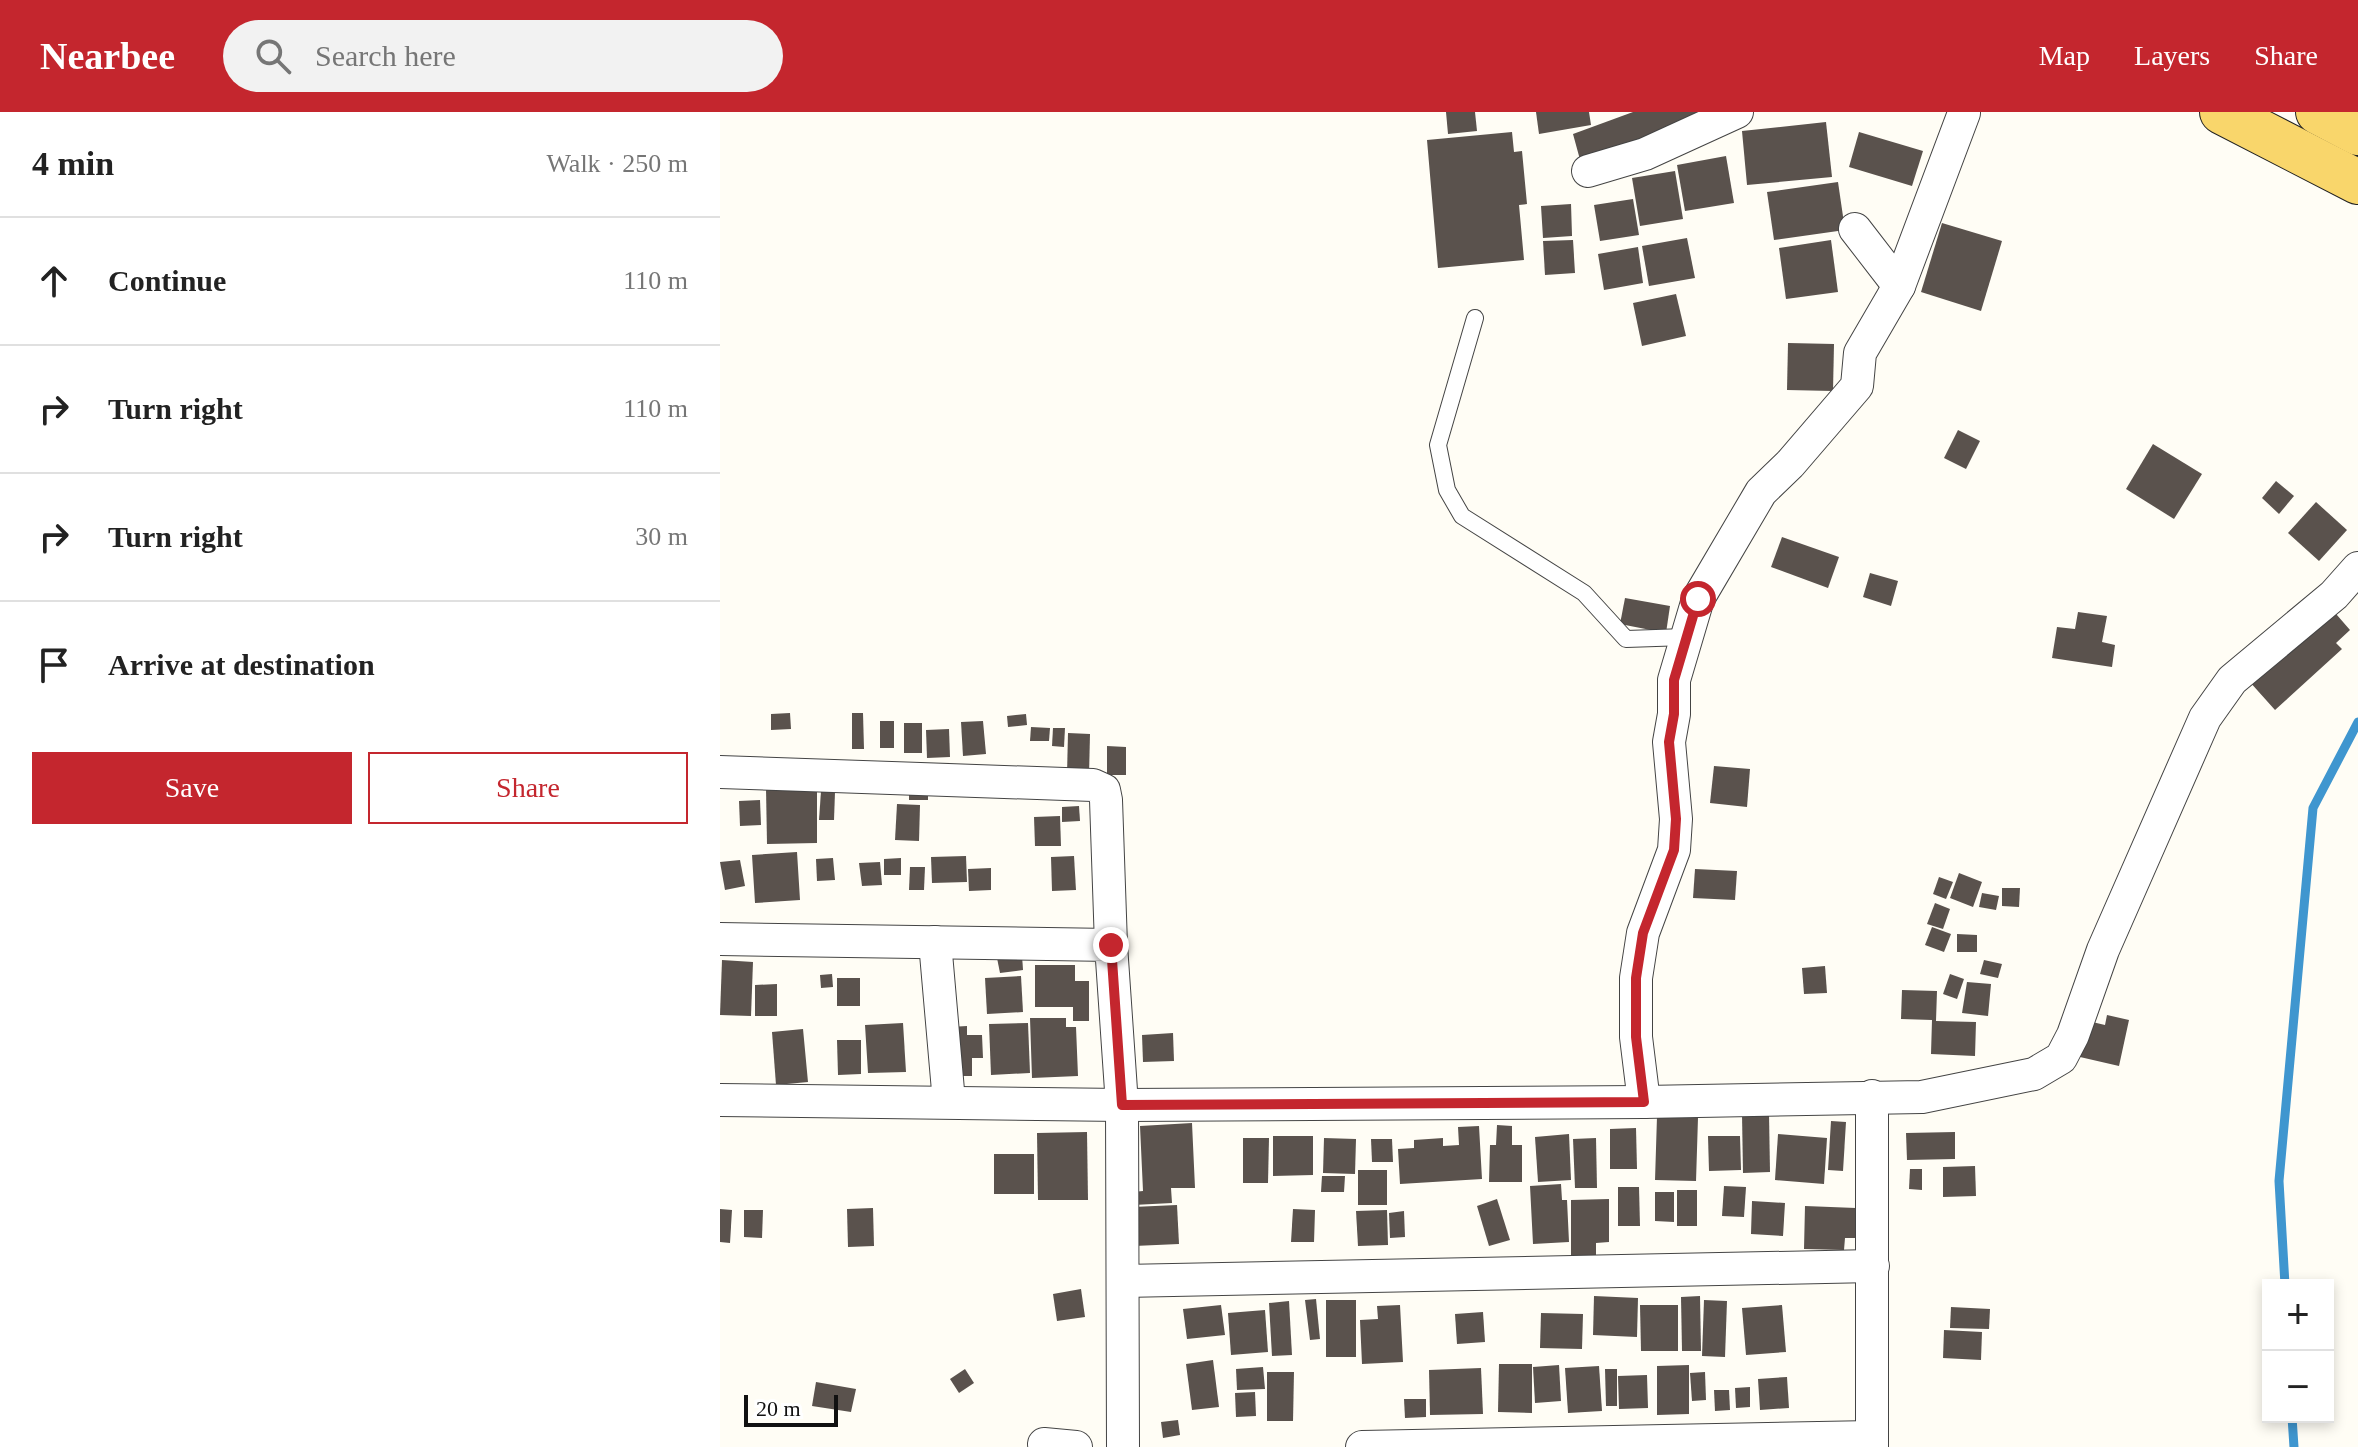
<!DOCTYPE html>
<html lang="en">
<head>
<meta charset="utf-8">
<style>
  body { margin:0; font-family:"Times New Roman",serif; background:#f2f2f2; color:#222 }
  .controls { position:absolute; right:24px; bottom:24px; display:grid; overflow:hidden; border-radius:0px; box-shadow:0 4px 12px #0003 }
  .controls button { width:72px; height:72px; display:grid; place-items:center; padding:0; border:0; border-bottom:2px solid #e0e0e0; background:#fff; color:#222; font:40px sans-serif }
  .scale { position:absolute; left:24px; bottom:20px; width:94px; box-sizing:border-box; padding-left:8px; border:4px solid #111; border-top:0; font-size:22px; line-height:28px; white-space:nowrap; color:#111; -webkit-text-stroke:6px #fff; paint-order:stroke }
  .stop { position:absolute; width:24px; height:24px; margin:-18px; border:6px solid #c4262e; border-radius:50%; background:#fff }
  .stop.end { background:#c4262e; border-color:#fff; box-shadow:0 2px 8px #0008 }
  .list { margin:0; padding:0; list-style:none }
  h2 { display:flex; justify-content:space-between; align-items:center; height:104px; margin:0; padding:0 32px; font-size:34px }
  h2 small { font-size:26px; font-weight:400; color:#767676 }
  .list li { display:grid; grid-template-columns:52px 1fr auto; gap:24px; align-items:center; box-sizing:border-box; height:128px; padding:0 32px; border-top:2px solid #e0e0e0 }
  .list b { display:block; font-size:30px; white-space:nowrap }
  .list em { font-size:26px; font-style:normal; color:#767676 }
  .actions { display:flex; gap:16px; padding:24px 32px }
  .actions a { flex:1; padding:18px 0; border:2px solid #c4262e; border-radius:0px; text-align:center; font-size:28px; color:#c4262e }
  .actions .main { background:#c4262e; color:#fff }
  .icon { flex:none; width:44px; height:44px; fill:none; stroke:currentColor; stroke-width:2; stroke-linecap:round; stroke-linejoin:round }
  .map { position:relative; flex:none; width:1638px; height:1335px; overflow:hidden }
  header { display:flex; align-items:center; gap:48px; box-sizing:border-box; height:112px; padding:0 40px; background:#c4262e; color:#fff }
  header strong { font-size:38px }
  nav { display:flex; gap:44px; margin-inline-start:auto; font-size:28px }
  .search { width:560px; height:72px; background:#f2f2f2; display:flex; align-items:center; gap:20px; box-sizing:border-box; padding:0 28px; border-radius:44px; color:#767676; font-size:30px }
  main { display:flex }
  aside { flex:1; background:#fff }
  .map>svg:first-child { display:block }
</style>
</head>
<body>
<header>
<strong>Nearbee</strong>
<div class="search"><svg class="icon" aria-label="search" viewBox="0 0 24 24"><circle cx="10" cy="10" r="6"/><path d="M15 15l6 6"/></svg>Search here</div>
<nav><a>Map</a><a>Layers</a><a>Share</a></nav>
</header>
<main>
<aside>
<h2>4 min<small>Walk · 250 m</small></h2>
<ul class="list">
<li><svg class="icon" aria-label="ahead" viewBox="0 0 24 24"><path d="M12 20V5M6 11l6-6 6 6"/></svg><div><b>Continue</b></div><em>110 m</em></li>
<li><svg class="icon" aria-label="right" viewBox="0 0 24 24"><path d="M7 20v-9h11M14 6l5 5-5 5"/></svg><div><b>Turn right</b></div><em>110 m</em></li>
<li><svg class="icon" aria-label="right" viewBox="0 0 24 24"><path d="M7 20v-9h11M14 6l5 5-5 5"/></svg><div><b>Turn right</b></div><em>30 m</em></li>
<li><svg class="icon" aria-label="arrive" viewBox="0 0 24 24"><path d="M6 21V4h12l-3 4 3 4H6"/></svg><div><b>Arrive at destination</b></div></li>
</ul>
<div class="actions"><a class="main">Save</a><a>Share</a></div>
</aside>
<div class="map">
<svg width="1638" height="1335" viewBox="0 0 1638 1335">
  <rect width="100%" height="100%" fill="#fffdf5"/>
  <g fill="none" stroke-linecap="round" stroke-linejoin="round">
    <!-- stream -->
    <g stroke="#3f96cf" stroke-width="9">
      <polyline points="1565,1173 1559,1069 1593,696 1638,610"/>
      <polyline points="1572,1305 1574,1335"/>
    </g>
  </g>
  <!-- building -->
  <g fill="#5a524d">
    <polygon points="726,0 755,0 757,19 728,22"/>
    <polygon points="816,0 869,0 871,13 819,22"/>
    <polygon points="913,0 1004,0 862,55 853,22"/>
    <polygon points="1106,10 1112,65 1027,73 1022,19"/>
    <polygon points="792,20 794,40 802,39 807,92 799,93 804,148 718,156 707,28"/>
    <polygon points="1139,20 1203,39 1192,74 1129,55"/>
    <polygon points="1006,44 1014,91 965,99 957,53"/>
    <polygon points="955,59 963,107 920,114 912,66"/>
    <polygon points="1118,70 1125,118 1054,128 1047,80"/>
    <polygon points="913,87 919,123 880,129 874,93"/>
    <polygon points="851,92 852,124 823,126 821,94"/>
    <polygon points="1222,111 1282,129 1261,199 1201,180"/>
    <polygon points="967,126 975,166 929,174 922,134"/>
    <polygon points="853,128 855,161 825,163 823,129"/>
    <polygon points="1111,128 1118,180 1066,187 1059,136"/>
    <polygon points="918,135 923,171 884,178 878,142"/>
    <polygon points="956,182 966,224 922,234 913,191"/>
    <polygon points="1068,231 1114,232 1113,279 1067,278"/>
    <polygon points="1238,318 1260,329 1246,357 1224,346"/>
    <polygon points="1433,332 1482,362 1454,407 1406,377"/>
    <polygon points="1556,369 1574,384 1559,402 1542,386"/>
    <polygon points="1596,390 1627,418 1599,449 1568,421"/>
    <polygon points="1062,425 1119,445 1108,476 1051,455"/>
    <polygon points="1150,461 1178,469 1171,494 1143,485"/>
    <polygon points="905,486 950,494 946,521 900,512"/>
    <polygon points="1610,495 1630,518 1616,531 1622,537 1555,598 1529,569"/>
    <polygon points="1358,500 1387,504 1382,530 1395,533 1392,555 1332,546 1337,515 1355,517"/>
    <polygon points="70,601 71,617 51,618 51,602"/>
    <polygon points="132,601 143,601 144,637 132,637"/>
    <polygon points="306,602 307,613 288,615 287,604"/>
    <rect x="160" y="609" width="14" height="27"/>
    <polygon points="263,609 266,642 243,644 241,610"/>
    <rect x="184" y="611" width="18" height="30"/>
    <polygon points="311,615 330,616 329,629 310,629"/>
    <polygon points="333,616 345,616 344,635 332,634"/>
    <polygon points="229,617 230,645 207,646 206,618"/>
    <polygon points="348,621 370,622 369,664 347,663"/>
    <polygon points="387,634 406,635 406,663 387,663"/>
    <polygon points="994,654 1030,657 1027,695 990,691"/>
    <polygon points="189,675 208,676 208,688 189,688"/>
    <polygon points="46,676 97,676 97,731 47,732"/>
    <polygon points="101,679 115,680 114,708 99,708"/>
    <polygon points="40,688 41,713 20,714 19,689"/>
    <polygon points="177,692 200,693 199,729 175,728"/>
    <polygon points="359,694 360,709 342,710 342,695"/>
    <polygon points="340,704 341,734 315,734 314,705"/>
    <polygon points="77,740 80,788 35,791 32,743"/>
    <polygon points="246,744 247,770 212,771 211,745"/>
    <polygon points="354,744 356,778 332,779 331,745"/>
    <polygon points="113,746 115,768 97,769 96,747"/>
    <polygon points="181,746 181,763 164,763 164,747"/>
    <polygon points="20,748 25,774 5,778 0,750"/>
    <polygon points="160,750 162,773 142,774 139,751"/>
    <polygon points="190,755 205,755 204,778 189,778"/>
    <polygon points="271,756 271,778 249,779 248,757"/>
    <polygon points="975,757 1017,759 1015,788 973,786"/>
    <polygon points="1239,761 1262,770 1253,795 1230,786"/>
    <polygon points="1219,765 1233,770 1226,787 1213,782"/>
    <polygon points="1282,776 1300,776 1299,795 1282,794"/>
    <polygon points="1262,781 1279,784 1276,798 1259,795"/>
    <polygon points="1215,791 1230,797 1223,817 1207,812"/>
    <polygon points="1212,815 1231,822 1224,840 1205,833"/>
    <polygon points="1237,822 1257,823 1257,840 1237,840"/>
    <polygon points="302,843 303,858 280,861 277,846"/>
    <polygon points="2,848 33,850 31,904 0,903"/>
    <polygon points="1264,848 1282,852 1278,866 1260,862"/>
    <polygon points="315,853 355,853 355,869 369,869 369,909 353,909 353,895 315,895"/>
    <polygon points="1105,854 1107,881 1084,882 1082,856"/>
    <polygon points="112,862 113,875 101,876 100,863"/>
    <polygon points="1230,862 1244,867 1237,887 1223,882"/>
    <polygon points="301,864 303,900 267,902 265,866"/>
    <rect x="117" y="866" width="23" height="28"/>
    <polygon points="1247,870 1271,872 1268,904 1242,901"/>
    <polygon points="57,872 57,904 35,904 35,873"/>
    <polygon points="1182,878 1217,879 1216,909 1256,910 1255,944 1211,942 1212,908 1181,907"/>
    <polygon points="1387,903 1409,908 1399,954 1360,945 1368,909 1385,913"/>
    <polygon points="310,906 346,906 346,915 356,915 358,964 312,966"/>
    <polygon points="183,911 186,960 148,961 145,913"/>
    <polygon points="308,911 310,961 271,963 269,912"/>
    <polygon points="247,914 247,923 262,923 263,946 252,946 252,964 231,964 230,915"/>
    <polygon points="83,917 88,970 56,973 52,920"/>
    <polygon points="453,921 454,949 423,950 422,923"/>
    <polygon points="117,928 141,928 141,962 118,963"/>
    <polygon points="1049,1001 1050,1060 1023,1061 1022,1002"/>
    <polygon points="937,1004 978,1005 976,1069 935,1068"/>
    <polygon points="1111,1009 1126,1010 1123,1059 1108,1058"/>
    <polygon points="472,1011 475,1076 451,1076 452,1091 413,1093 413,1080 423,1079 420,1014"/>
    <polygon points="777,1013 792,1014 792,1033 802,1033 802,1070 769,1070 770,1033 776,1033"/>
    <polygon points="759,1014 762,1067 680,1072 678,1037 694,1036 694,1028 723,1026 723,1034 739,1033 738,1015"/>
    <polygon points="916,1016 917,1057 890,1057 890,1017"/>
    <polygon points="367,1020 368,1088 318,1088 317,1021"/>
    <polygon points="1235,1020 1235,1047 1187,1048 1186,1021"/>
    <polygon points="849,1022 851,1068 818,1070 815,1025"/>
    <polygon points="1058,1022 1107,1026 1104,1072 1055,1068"/>
    <polygon points="553,1024 593,1024 593,1063 553,1064"/>
    <polygon points="988,1024 1020,1024 1021,1058 989,1059"/>
    <polygon points="523,1026 549,1026 548,1071 523,1071"/>
    <polygon points="604,1026 636,1027 635,1062 603,1061"/>
    <polygon points="876,1026 877,1076 855,1076 853,1027"/>
    <polygon points="651,1027 672,1027 673,1050 652,1050"/>
    <rect x="274" y="1042" width="40" height="40"/>
    <polygon points="1255,1054 1256,1084 1223,1085 1223,1055"/>
    <polygon points="1190,1057 1202,1057 1202,1078 1189,1077"/>
    <rect x="638" y="1058" width="29" height="35"/>
    <polygon points="602,1064 625,1064 624,1080 601,1080"/>
    <polygon points="841,1072 842,1088 847,1088 849,1130 813,1132 810,1074"/>
    <polygon points="1004,1074 1026,1075 1024,1105 1002,1104"/>
    <polygon points="898,1075 919,1075 920,1114 898,1114"/>
    <rect x="957" y="1078" width="20" height="36"/>
    <polygon points="935,1080 954,1080 954,1110 935,1109"/>
    <polygon points="777,1087 790,1128 769,1134 757,1094"/>
    <polygon points="889,1087 889,1130 876,1131 876,1146 851,1147 851,1088"/>
    <polygon points="1032,1089 1065,1091 1063,1124 1031,1122"/>
    <polygon points="457,1093 459,1132 414,1134 413,1095"/>
    <polygon points="1085,1094 1136,1096 1135,1126 1125,1126 1124,1138 1084,1137"/>
    <polygon points="153,1096 154,1134 128,1135 127,1097"/>
    <polygon points="0,1097 12,1098 10,1131 0,1130"/>
    <polygon points="573,1097 595,1098 594,1130 571,1130"/>
    <polygon points="24,1098 43,1098 42,1126 24,1125"/>
    <polygon points="667,1098 668,1133 638,1134 636,1099"/>
    <polygon points="684,1099 685,1125 670,1126 669,1101"/>
    <polygon points="361,1177 365,1205 337,1209 333,1182"/>
    <polygon points="874,1184 918,1186 917,1225 873,1223"/>
    <polygon points="980,1184 981,1239 962,1239 961,1185"/>
    <polygon points="596,1187 600,1227 590,1228 585,1188"/>
    <rect x="606" y="1188" width="30" height="57"/>
    <polygon points="984,1188 1007,1189 1005,1245 982,1244"/>
    <polygon points="569,1189 572,1243 552,1244 549,1191"/>
    <polygon points="501,1193 505,1223 467,1227 463,1197"/>
    <polygon points="680,1193 683,1250 642,1252 640,1208 658,1207 657,1194"/>
    <polygon points="920,1193 958,1193 958,1239 921,1239"/>
    <polygon points="1062,1193 1066,1240 1026,1243 1022,1196"/>
    <polygon points="1231,1195 1270,1197 1269,1217 1230,1216"/>
    <polygon points="545,1198 548,1240 511,1243 508,1201"/>
    <polygon points="763,1200 765,1230 737,1232 735,1202"/>
    <polygon points="821,1201 863,1202 862,1237 820,1236"/>
    <polygon points="1224,1218 1262,1220 1261,1248 1223,1246"/>
    <polygon points="493,1248 499,1295 472,1298 466,1252"/>
    <polygon points="779,1252 812,1252 812,1301 778,1300"/>
    <polygon points="839,1253 841,1289 815,1291 813,1255"/>
    <polygon points="969,1253 969,1302 937,1303 937,1254"/>
    <polygon points="879,1254 882,1299 848,1301 845,1256"/>
    <polygon points="543,1255 545,1277 517,1278 516,1257"/>
    <polygon points="761,1256 763,1302 710,1303 709,1258"/>
    <polygon points="245,1257 254,1271 239,1281 230,1267"/>
    <polygon points="885,1257 897,1257 897,1294 886,1294"/>
    <polygon points="547,1260 574,1260 573,1309 547,1309"/>
    <polygon points="985,1260 986,1288 972,1289 970,1261"/>
    <polygon points="927,1263 928,1296 899,1297 898,1264"/>
    <polygon points="1067,1265 1069,1296 1040,1298 1038,1267"/>
    <polygon points="96,1270 136,1277 131,1300 92,1294"/>
    <polygon points="1030,1275 1030,1295 1016,1296 1015,1276"/>
    <polygon points="994,1278 1009,1278 1010,1298 995,1299"/>
    <polygon points="535,1280 536,1304 516,1305 515,1281"/>
    <polygon points="684,1287 706,1287 706,1305 685,1306"/>
    <polygon points="458,1308 460,1323 443,1326 441,1310"/>
  </g>
  <g fill="none" stroke-linecap="round" stroke-linejoin="round">
    <!-- service casing -->
    <g stroke="#444" stroke-width="18">
      <polyline id="service" points="755,206 718,333 727,378 742,404 864,481 906,527 966,525"/>
    </g>
    <!-- minor casing -->
    <g stroke="#444" stroke-width="34">
      <g id="minor">
        <polyline points="868,59 925,42 1017,0"/>
        <polyline points="1135,117 1179,174"/>
        <polyline points="0,660 373,673 384,678 386,688 391,833"/>
        <polyline points="0,827 391,833 402,993 403,1335"/>
        <polyline points="215,830 229,990"/>
        <polyline points="1152,984 1152,1335"/>
        <polyline points="0,988 402,993 924,990 1202,985 1314,962 1341,946 1353,923 1383,838 1485,606 1512,568 1614,483 1638,456"/>
        <polyline points="924,990 916,925 916,866 923,821 954,738 956,707 949,630 954,602 954,568 978,487 1041,380 1070,352 1137,274 1140,241 1179,174 1244,1"/>
        <polyline points="403,1169 1153,1154"/>
        <polyline points="324,1332 356,1335"/>
        <polyline points="642,1335 1152,1325"/>
      </g>
    </g>
    <!-- primary casing -->
    <g stroke="#222" stroke-width="46">
      <g id="primary">
        <polyline points="1502,0 1638,70"/>
        <polyline points="1598,0 1638,21"/>
      </g>
    </g>
    <!-- service -->
    <use href="#service" stroke="#fff" stroke-width="16"/>
    <!-- minor -->
    <use href="#minor" stroke="#fff" stroke-width="32"/>
    <!-- primary -->
    <use href="#primary" stroke="#f9d66b" stroke-width="44"/>
  </g>
  <g fill="none" stroke-linecap="round" stroke-linejoin="round">
    <!-- route -->
    <polyline stroke="#c4262e" stroke-width="10" points="391,833 402,993 924,990 916,925 916,866 923,821 954,738 956,707 949,630 954,602 954,568 978,487"/>
  </g>
</svg>
<div class="controls">
<button>+</button>
<button>−</button>
</div>
<div class="scale">20 m</div>
<div class="stop" style="left:978px;top:487px"></div>
<div class="stop end" style="left:391px;top:833px"></div>
</div>
</main>
</body>
</html>
